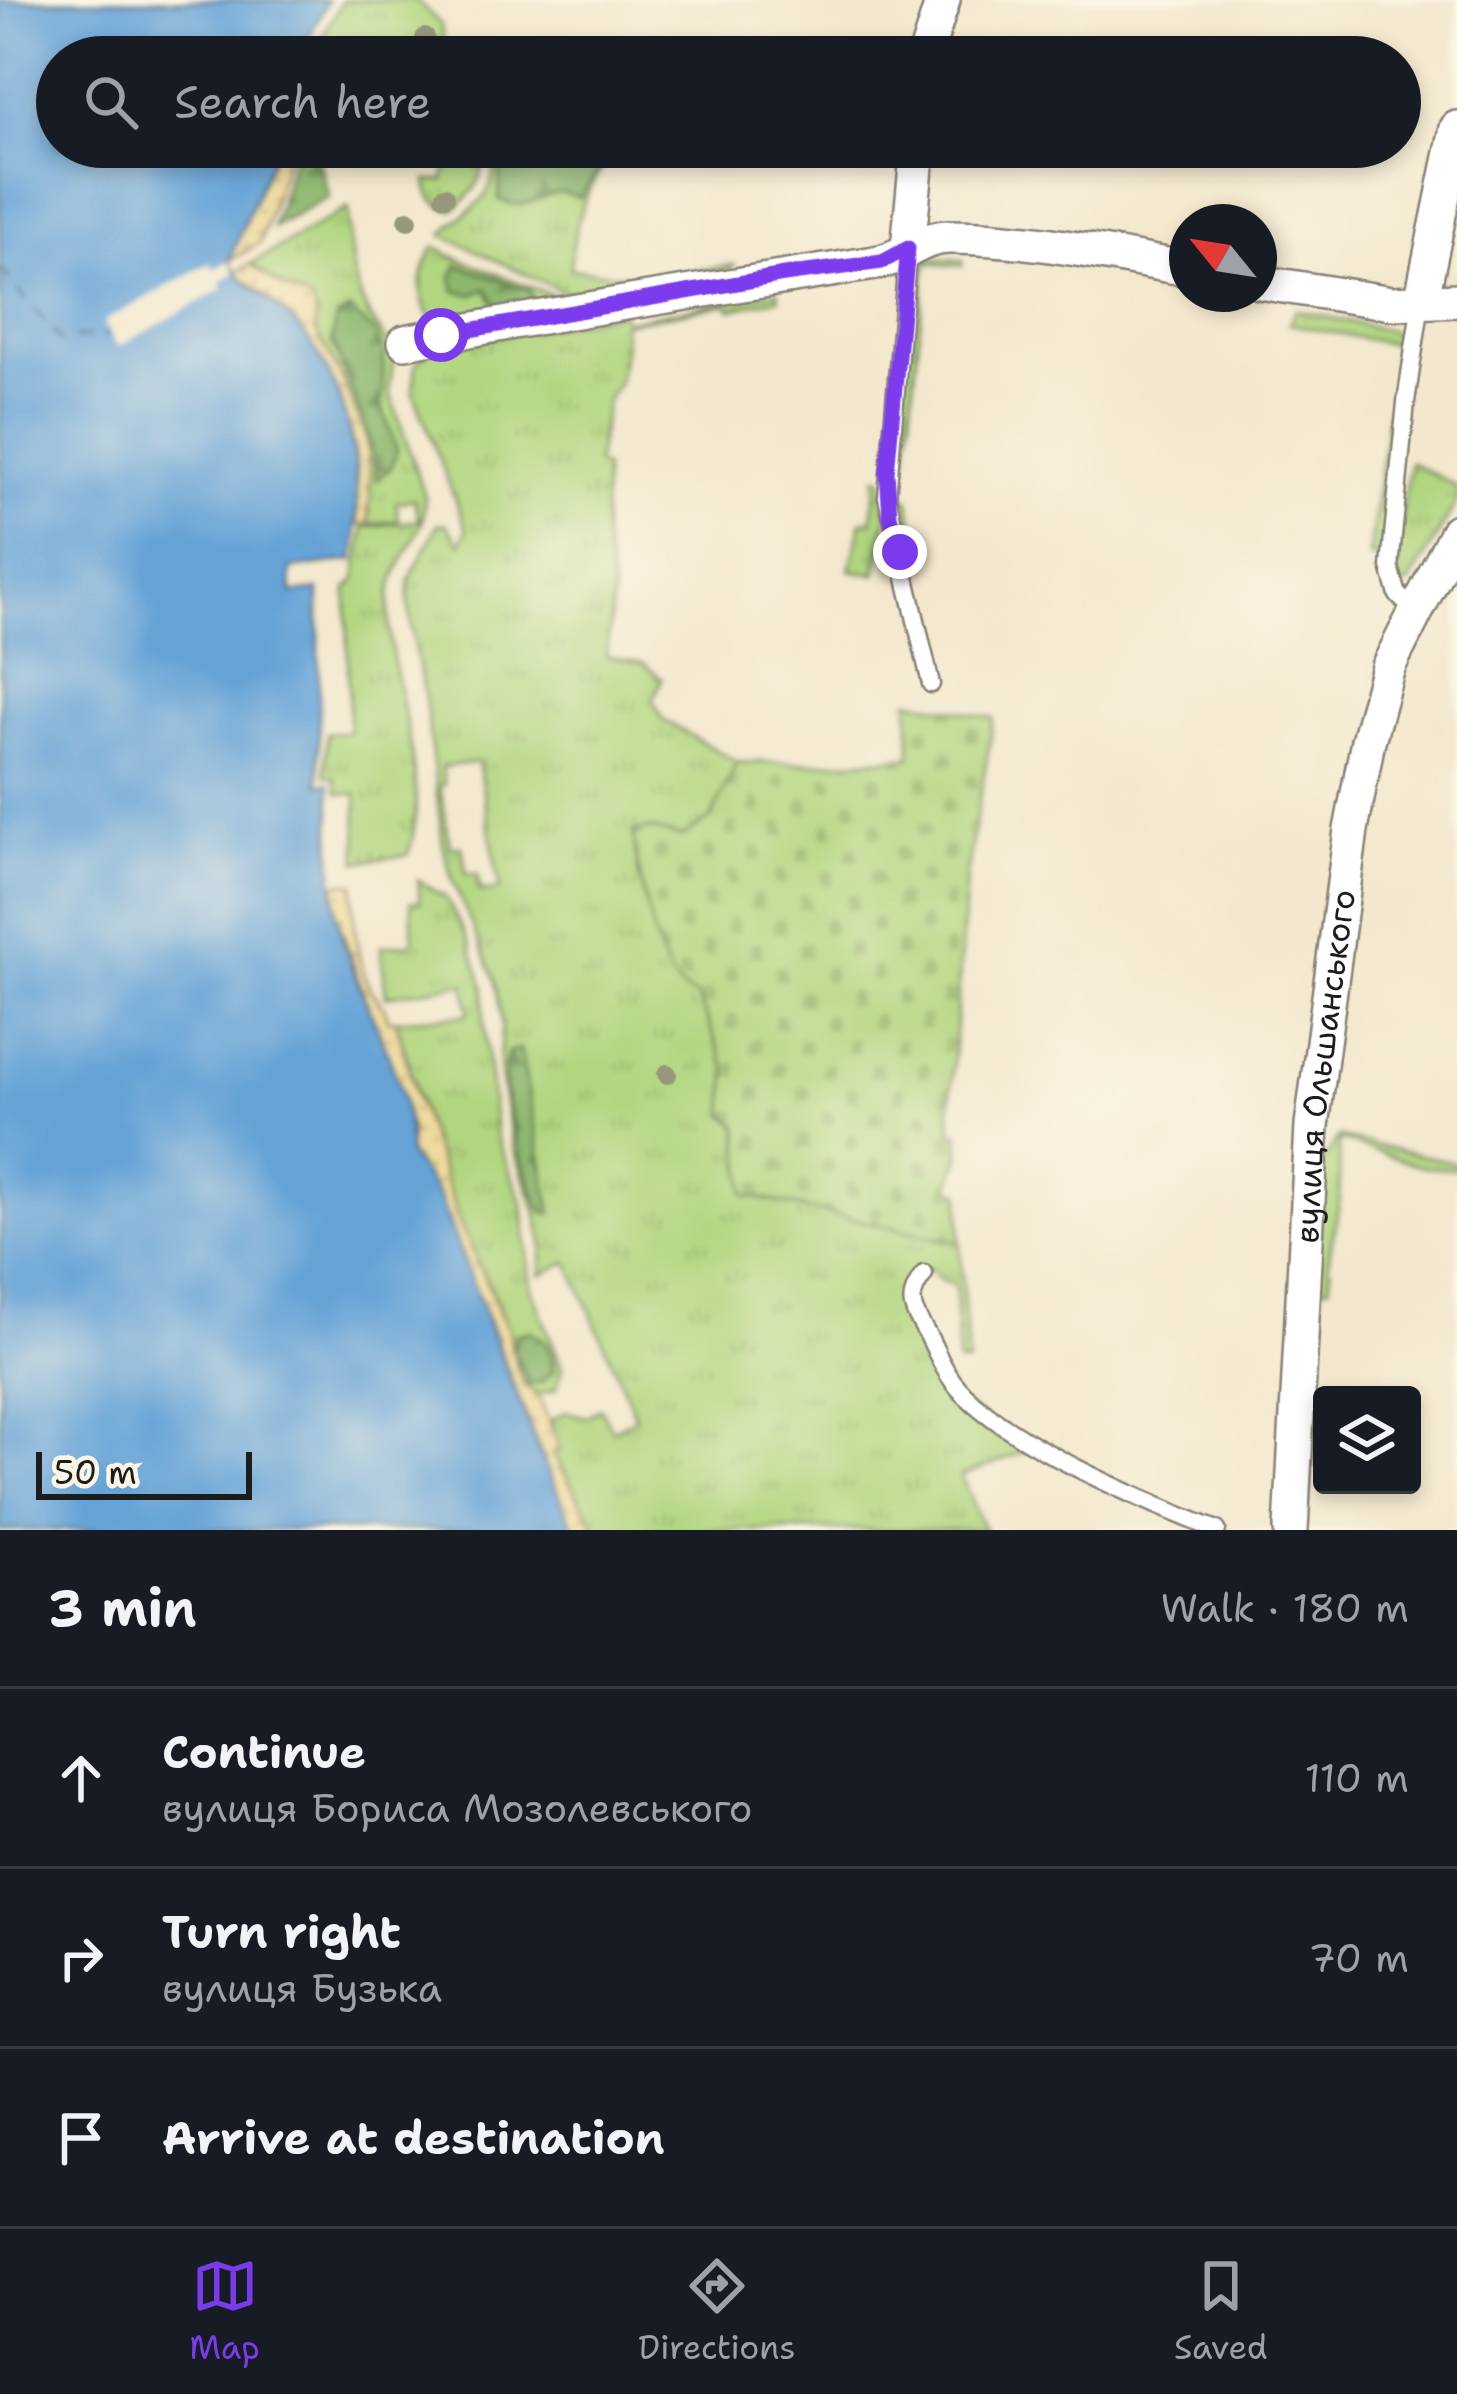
<!DOCTYPE html>
<html lang="en">
<head>
<meta charset="utf-8">
<style>
  body { margin:0; font-family:"Shantell Sans",sans-serif; background:#242831; color:#f1f3f6 }
  .controls { position:absolute; right:36px; bottom:36px; display:grid; overflow:hidden; border-radius:12px; box-shadow:0 6px 18px #0003 }
  .controls button { width:108px; height:108px; display:grid; place-items:center; padding:0; border:0; border-bottom:3px solid #363941; background:#171b24; color:#f1f3f6; font:60px sans-serif }
  .compass { position:absolute; left:1169px; top:204px; width:108px; height:108px; border-radius:50%; background:#171b24; box-shadow:0 6px 18px #0003; rotate:300deg }
  .scale { position:absolute; left:36px; bottom:30px; width:216px; box-sizing:border-box; padding-left:12px; border:6px solid #1c1c1c; border-top:0; font-size:33px; line-height:42px; white-space:nowrap; color:#1c1c1c; -webkit-text-stroke:9px #fcf5e5; paint-order:stroke }
  .stop { position:absolute; width:36px; height:36px; margin:-27px; border:9px solid #7c3aed; border-radius:50%; background:#fff }
  .stop.end { background:#7c3aed; border-color:#fff; box-shadow:0 3px 12px #0008 }
  .list { margin:0; padding:0; list-style:none }
  h2 { display:flex; justify-content:space-between; align-items:center; height:156px; margin:0; padding:0 48px; font-size:51px }
  h2 small { font-size:39px; font-weight:400; color:#9ea1a6 }
  .list li { display:grid; grid-template-columns:78px 1fr auto; gap:36px; align-items:center; box-sizing:border-box; height:180px; padding:0 48px; border-top:3px solid #363941 }
  .list b { display:block; font-size:45px; white-space:nowrap }
  .list p { margin:0; font-size:39px; white-space:nowrap; color:#9ea1a6 }
  .list em { font-size:39px; font-style:normal; color:#9ea1a6 }
  .icon { flex:none; width:66px; height:66px; fill:none; stroke:currentColor; stroke-width:2; stroke-linecap:round; stroke-linejoin:round }
  .map { position:relative; flex:none; width:1457px; height:1530px; overflow:hidden }
  .search { position:absolute; background:#171b24; box-shadow:0 6px 18px #0003; left:36px; right:36px; top:36px; height:132px; display:flex; align-items:center; gap:30px; box-sizing:border-box; padding:0 42px; border-radius:66px; color:#9ea1a6; font-size:45px }
  .sheet { height:696px; background:#171b24 }
  nav { display:flex; justify-content:space-around; align-items:center; box-sizing:border-box; height:168px; border-top:3px solid #363941; background:#171b24; font-size:33px; color:#9ea1a6 }
  nav a { display:grid; justify-items:center; gap:6px }
  nav .on { color:#7c3aed }
  .map>svg:first-child { display:block }
</style>
</head>
<body>
<div class="map">
<svg width="1457" height="1530" viewBox="0 0 1457 1530">
  <defs>
    <pattern id="grass-tufts" width="24" height="20" patternUnits="userSpaceOnUse" patternTransform="scale(3)"><rect width="24" height="20" fill="#b1d67f"/><path d="M3 7l-1-3M5 7V3M7 7l1-3M15 17l-1-3M17 17v-4M19 17l1-3" fill="none" stroke="#98b76d"/></pattern>
    <pattern id="forest-firs" width="22" height="20" patternUnits="userSpaceOnUse" patternTransform="scale(3)"><rect width="22" height="20" fill="#8cb76e"/><path d="M5 1l3.5 6h-7zM16 11l3.5 6h-7z" fill="#72945a"/></pattern>
    <pattern id="sand-dots" width="8" height="8" patternUnits="userSpaceOnUse" patternTransform="scale(3)"><rect width="8" height="8" fill="#eeda9e"/><path d="M2 2h.1M6 6h.1" fill="none" stroke="#ccba88" stroke-width="1.8" stroke-linecap="round"/></pattern>
    <pattern id="cemetery-stones" width="16" height="16" patternUnits="userSpaceOnUse" patternTransform="scale(3)"><rect width="16" height="16" fill="#b1d67f"/><path d="M2 7V4a2 2 0 0 1 4 0v3zM10 15v-3a2 2 0 0 1 4 0v3z" fill="#98b76d"/></pattern>
  </defs>
  <rect width="100%" height="100%" fill="#fcf5e5"/>
  <filter id="ink" filterUnits="userSpaceOnUse"><feTurbulence type="fractalNoise" baseFrequency=".00833" numOctaves="2"/><feDisplacementMap in="SourceGraphic" scale="24" xChannelSelector="R" yChannelSelector="G"/><feConvolveMatrix kernelMatrix="1 2 1 2 8 2 1 2 1" color-interpolation-filters="sRGB"/></filter>
  <filter id="wash" filterUnits="userSpaceOnUse"><feTurbulence type="fractalNoise" baseFrequency=".004" numOctaves="4" result="noise"/><feDisplacementMap in="SourceGraphic" scale="48" xChannelSelector="R" yChannelSelector="G"/><feGaussianBlur stdDeviation="2.7" result="paint"/><feColorMatrix in="noise" values="0 0 0 0 0 0 0 0 0 0 0 0 0 0 0 0 0 1.4 0 .05"/><feComposite in="paint" operator="in"/></filter>
  <g filter="url(#wash)">
    <rect width="100%" height="100%" fill="#f3e8cd"/>
    <!-- grass -->
    <g fill="url(#grass-tufts)" stroke="#66794e" stroke-width="3" fill-rule="evenodd">
      <polygon points="343,0 416,0 441,25 446,57 317,57 324,33"/>
      <path d="M456 147H485C485 176 476 193 453 210 436 207 429 198 427 181L443 180Z"/>
      <path d="M520 147 574 151 579 147H632C588 162 573 228 570 269L646 277 734 265 729 271 575 298 573 292 566 293 443 235C469 202 492 212 496 157Z"/>
      <path d="M348 208C349 264 354 309 395 349L389 391 425 496 423 517 418 518 414 499 396 503 399 521 369 524 370 478 365 438 341 377 315 330 316 313 311 302 277 284 251 264Z"/>
      <path d="M435 246 449 255 559 298 436 323C414 301 419 271 435 246Z"/>
      <polygon points="926,258 963,260 962,266 926,263 903,494 909,501 917,543 903,541 893,501 911,270"/>
      <path d="M778 291 779 298 736 308 730 309 728 304 623 323 624 345 618 383 607 400 596 464 604 468 603 535 613 596 606 656 643 663 662 679 653 700 663 720 737 762 711 819 681 837 651 829 633 832 639 878 662 956 698 996 727 1070 725 1114 738 1126 745 1195 960 1243 968 1363H958L955 1285 941 1281 930 1269 904 1284 900 1300 952 1396 1032 1449 961 1476 984 1530H597L553 1452 559 1448 552 1436 551 1420 566 1412 586 1417 600 1408 612 1430 636 1417 570 1265 567 1262 541 1275 543 1241 536 1210 513 1147 503 1094 499 1065 502 1023 495 979 452 879 443 845 425 698 413 640 408 600 410 579 438 524H446L460 544 467 530 413 391 416 364 429 350 622 312 624 321ZM478 762 500 889 480 892 477 874H466L462 846 450 847 440 787 444 784 442 767Z"/>
      <polygon points="1296,310 1391,331 1399,340 1393,371 1396,345 1289,324"/>
      <polygon points="1388,413 1398,414 1384,558 1369,557"/>
      <polygon points="1410,462 1457,487 1457,502 1408,585 1399,586 1396,555"/>
      <polygon points="877,476 883,478 887,518 876,574 850,570 862,521 872,521"/>
      <path d="M423 520C411 550 390 571 389 606 387 685 434 777 408 855L358 862 357 794 338 793 335 777 325 776 327 733 349 732 347 589 356 580 364 527Z"/>
      <path d="M418 880 446 898 469 942 484 987V1023L496 1136 523 1204 531 1287 562 1367 557 1389 538 1395C514 1380 515 1355 508 1331 497 1294 473 1258 459 1222 432 1157 416 1088 396 1020L465 1015 469 1012 465 983 386 996 381 946 413 943 411 902H420Z"/>
      <polygon points="1338,1137 1457,1163 1457,1169 1424,1167 1339,1140 1340,1198 1327,1267 1331,1269 1329,1286 1321,1287 1318,1353 1308,1352 1322,1158 1328,1155"/>
    </g>
    <!-- forest -->
    <g fill="url(#forest-firs)" stroke="#546a45" stroke-width="3">
      <polygon points="296,147 315,147 329,197 273,227"/>
      <path d="M540 147 579 154 587 147H613L580 197C573 196 566 193 559 193 536 195 526 214 499 199L501 160 513 152Z"/>
      <polygon points="458,265 529,290 532,296 527,309 500,313 487,289 473,295 455,291 452,276"/>
      <polygon points="350,310 377,335 384,354 382,408 397,450 391,468 377,480 367,430 332,340 337,317"/>
      <path d="M520 1049 552 1213H544L540 1207C526 1174 493 1085 509 1052Z"/>
      <path d="M530 1331C548 1340 553 1352 553 1371L542 1382 530 1384 513 1351 516 1335Z"/>
    </g>
    <!-- sand -->
    <g fill="url(#sand-dots)" stroke="#857b5d" stroke-width="3">
      <polygon points="276,147 290,147 260,243 229,261"/>
      <path d="M251 264 277 284 311 301 316 313 315 330 341 376 366 438 370 478 369 524 358 525C357 500 359 473 354 449 339 376 299 313 235 273Z"/>
      <path d="M344 882 355 884C351 909 357 965 370 988 378 1002 384 1000 388 1020H396L416 1096 460 1224 508 1330 518 1371 526 1387 538 1395 560 1449 553 1453 597 1530H576L555 1488 437 1193 408 1154 410 1130 336 913V884Z"/>
    </g>
    <!-- cemetery -->
    <path fill="url(#cemetery-stones)" stroke="#66794e" stroke-width="3" d="M909 700 994 718 966 875 950 1110 952 1133H959L960 1156 949 1188 961 1193 960 1243 745 1195 739 1127 725 1114 727 1070 698 996C692 994 685 993 681 988 654 964 637 868 633 832L651 829 681 837 711 819 737 762 816 763 911 757Z"/>
    <!-- water -->
    <path fill="#65a3d7" stroke="#40607a" stroke-width="3" d="M0 0H328L299 57H57V147H276L229 261C242 286 282 307 302 331 354 395 363 482 354 560L291 569 292 593 319 590V783L330 784C333 826 330 873 337 915 350 991 416 1079 408 1154L437 1193 541 1457 576 1530H0Z"/>
    <!-- pier -->
    <polygon fill="#f3e8cd" points="229,261 235,273 220,282 223,289 117,347 103,322 210,263 214,269"/>
    <g fill="none" stroke-linecap="round" stroke-linejoin="round">
      <!-- ferry -->
      <polyline stroke="#3d5970" stroke-width="3" stroke-dasharray="15 12" stroke-linecap="butt" points="0,268 60,340 110,335"/>
    </g>
  </g>
  <g filter="url(#ink)">
    <g fill="none" stroke-linecap="round" stroke-linejoin="round">
      <!-- service casing -->
      <g stroke="#888274" stroke-width="21">
        <g id="service">
          <polyline points="908,248 887,497 931,684"/>
          <polyline points="1413,610 1398,595 1390,567 1406,402 1421,302"/>
          <path d="M924 1274C903 1302 914 1311 930 1339 937 1353 943 1368 952 1380 995 1439 1148 1503 1217 1530"/>
        </g>
      </g>
      <!-- minor casing -->
      <g stroke="#888274" stroke-width="38">
        <g id="minor">
          <polyline points="925,57 943,0"/>
          <polyline points="908,248 918,147"/>
          <polyline points="1259,282 1392,303 1457,300"/>
          <polyline points="1421,302 1457,128"/>
          <path d="M405 342C561 312 718 288 875 263 903 259 921 236 951 237 1030 238 1109 254 1187 269"/>
          <path id="s1" d="M1291 1530 1312 1126 1351 830 1368 741 1388 667 1457 531"/>
        </g>
      </g>
      <!-- service -->
      <use href="#service" stroke="#fff" stroke-width="16"/>
      <!-- minor -->
      <use href="#minor" stroke="#fff" stroke-width="33"/>
    </g>
    <!-- trees -->
    <g fill="#96977c">
      <circle cx="425" cy="38" r="10"/>
      <circle cx="445" cy="196" r="10"/>
      <circle cx="408" cy="220" r="10"/>
      <circle cx="667" cy="1074" r="10"/>
    </g>
  </g>
  <g fill="none" stroke-linecap="round" stroke-linejoin="round" filter="url(#ink)">
    <!-- route -->
    <polyline stroke="#7c3aed" stroke-width="15" points="441,335 784,275 882,262 908,248 887,472 890,516 900,552"/>
  </g>
  <g text-anchor="middle" stroke-width="10" stroke-linejoin="round" paint-order="stroke">
    <!-- street labels -->
    <g font-size="33" fill="#1c1c1c" stroke="#fcf5e5">
      <text dy="12" stroke="none"><textPath href="#s1" startOffset="465">вулиця Ольшанського</textPath></text>
    </g>
  </g>
</svg>
<div class="controls">
<button><svg class="icon" aria-label="layers" viewBox="0 0 24 24"><path d="M12 4l9 5-9 5-9-5zM3 14l9 5 9-5"/></svg></button>
</div>
<svg class="compass" viewBox="-18 -18 36 36"><path d="M0-13l5 13h-10z" fill="#e53935"/><path d="M0 13l5-13h-10z" fill="#9ea1a6"/></svg>
<div class="scale">50 m</div>
<div class="stop" style="left:441px;top:335px"></div>
<div class="stop end" style="left:900px;top:552px"></div>
<div class="search"><svg class="icon" aria-label="search" viewBox="0 0 24 24"><circle cx="10" cy="10" r="6"/><path d="M15 15l6 6"/></svg>Search here</div>
</div>
<section class="sheet">
<h2>3 min<small>Walk · 180 m</small></h2>
<ul class="list">
<li><svg class="icon" aria-label="ahead" viewBox="0 0 24 24"><path d="M12 20V5M6 11l6-6 6 6"/></svg><div><b>Continue</b><p>вулиця Бориса Мозолевського</p></div><em>110 m</em></li>
<li><svg class="icon" aria-label="right" viewBox="0 0 24 24"><path d="M7 20v-9h11M14 6l5 5-5 5"/></svg><div><b>Turn right</b><p>вулиця Бузька</p></div><em>70 m</em></li>
<li><svg class="icon" aria-label="arrive" viewBox="0 0 24 24"><path d="M6 21V4h12l-3 4 3 4H6"/></svg><div><b>Arrive at destination</b></div></li>
</ul>
</section>
<nav>
<a class="on"><svg class="icon" aria-label="map" viewBox="0 0 24 24"><path d="M3 6l6-2 6 2 6-2v14l-6 2-6-2-6 2zM9 4v14M15 6v14"/></svg>Map</a>
<a><svg class="icon" aria-label="directions" viewBox="0 0 24 24"><path d="M12 3l9 9-9 9-9-9zM9 14v-3h6M13 9l2 2-2 2"/></svg>Directions</a>
<a><svg class="icon" aria-label="saved" viewBox="0 0 24 24"><path d="M7 4h10v16l-5-4-5 4z"/></svg>Saved</a>
</nav>
</body>
</html>
